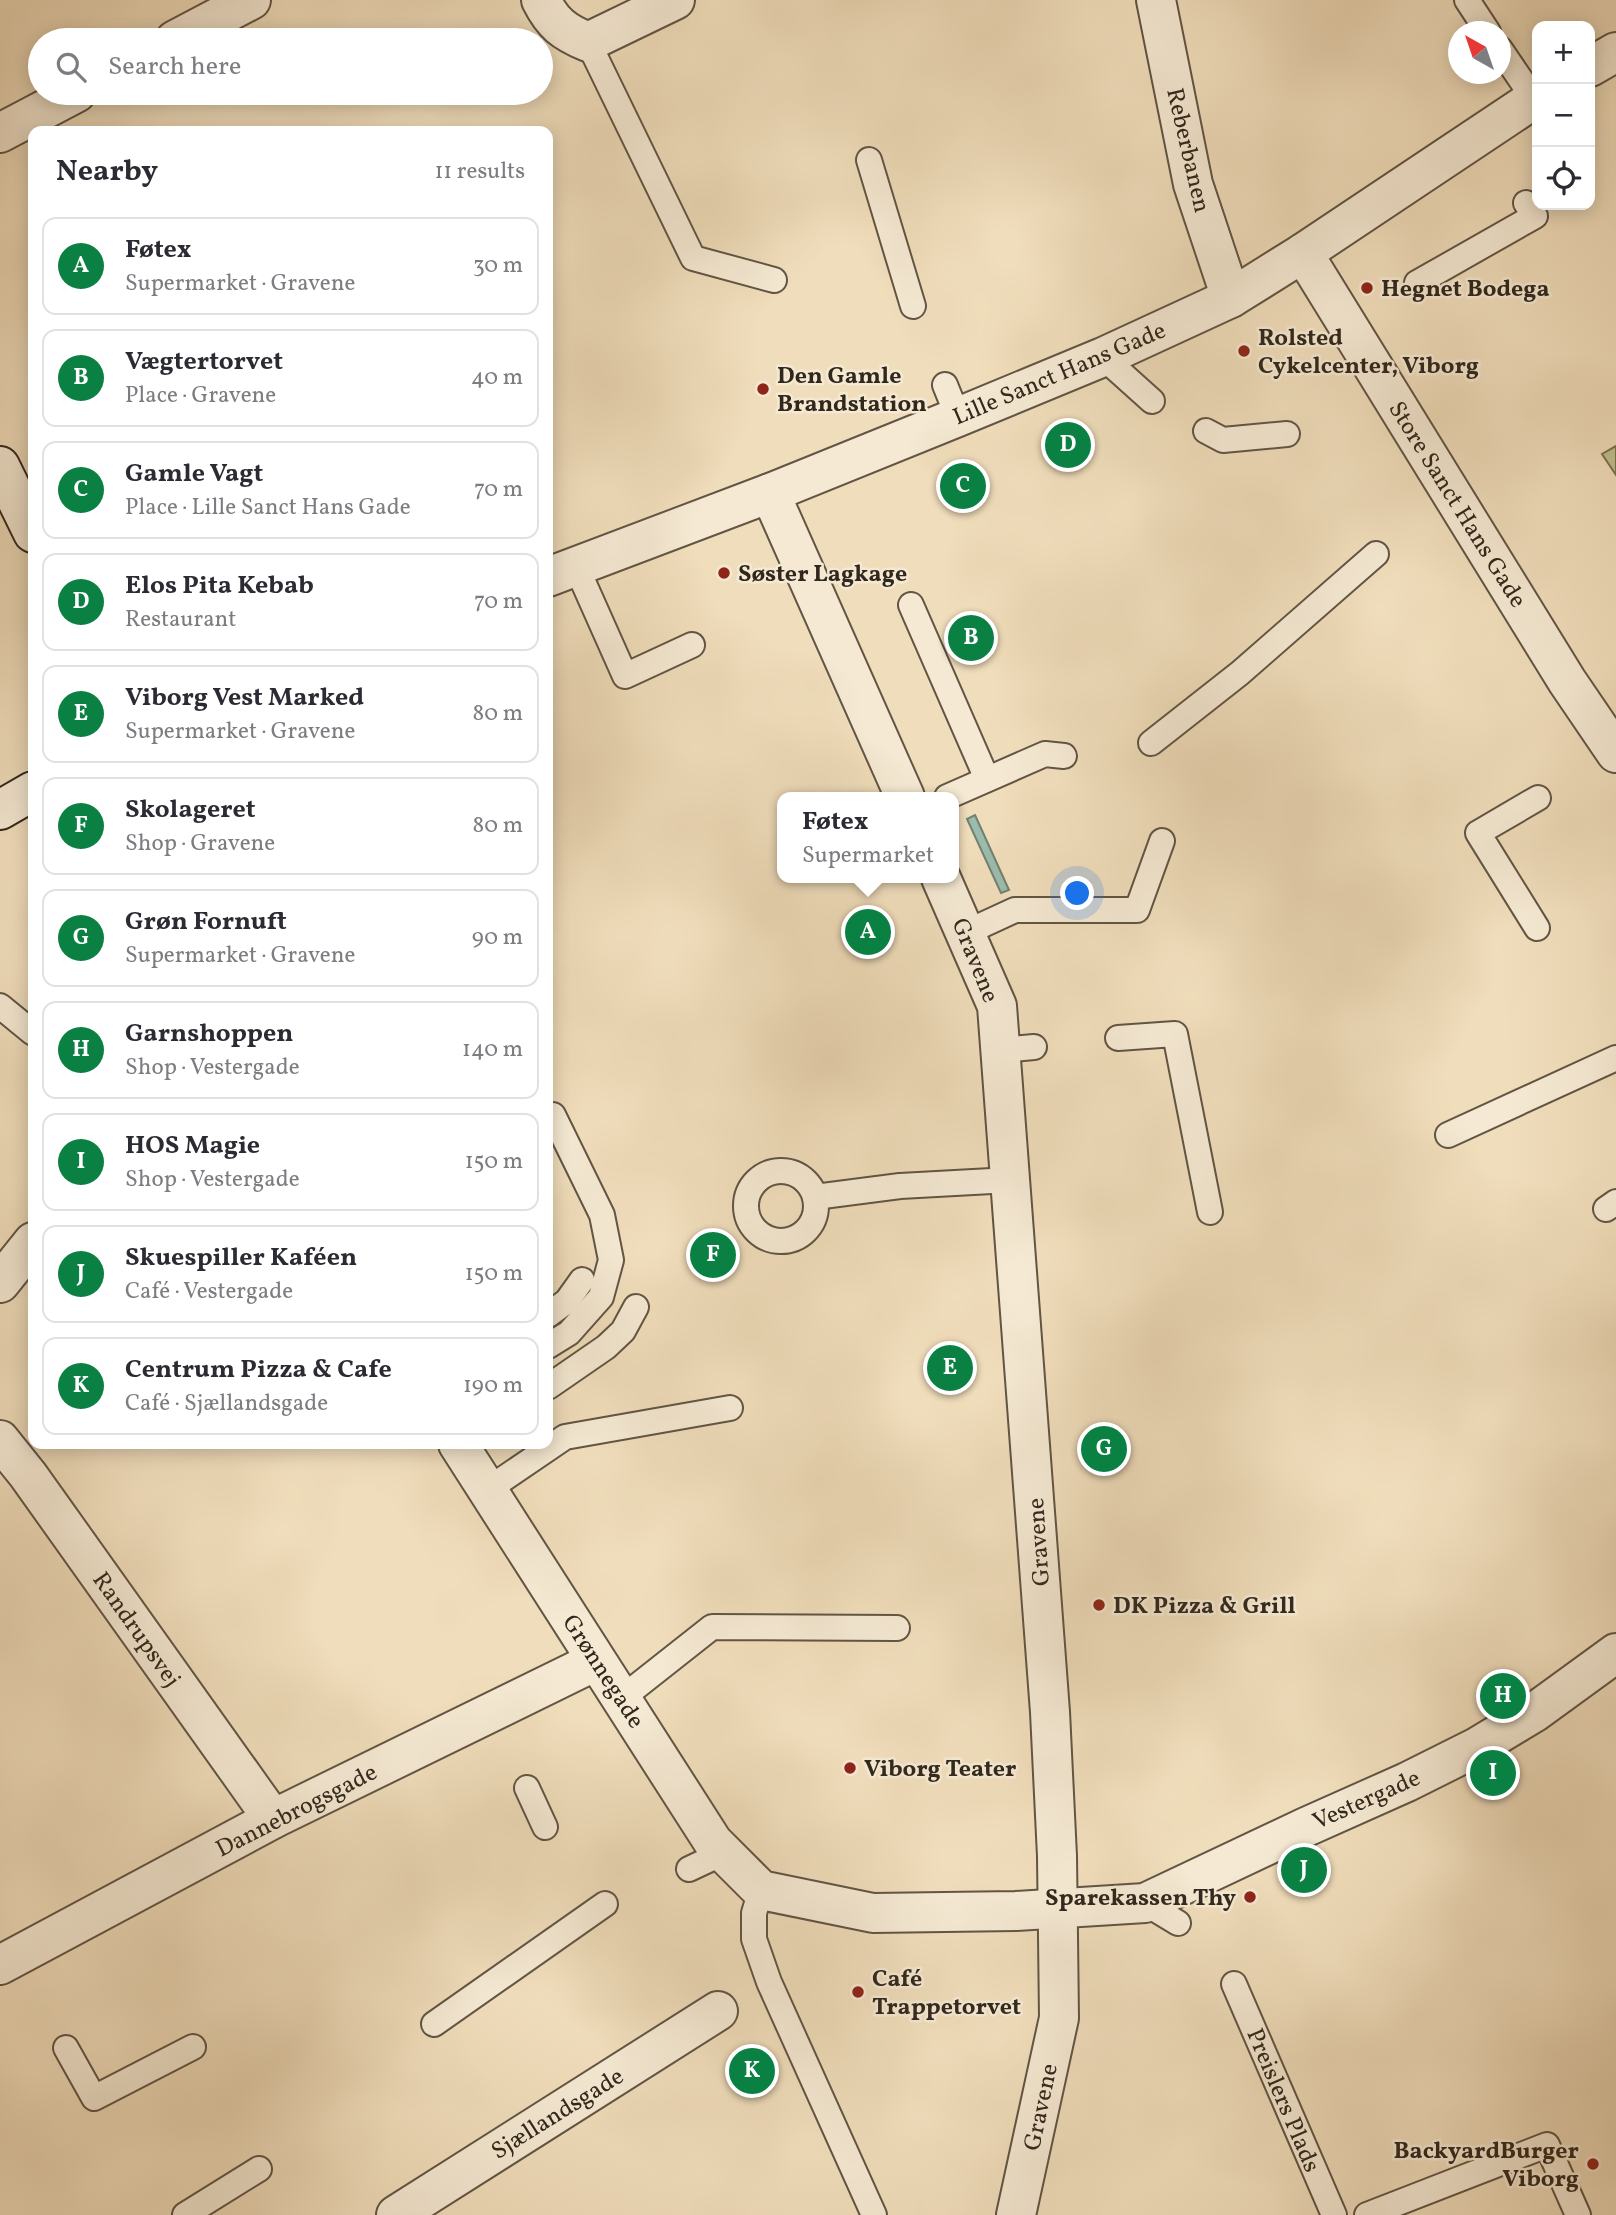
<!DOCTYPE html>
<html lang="en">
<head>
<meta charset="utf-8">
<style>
  body { margin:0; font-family:Vollkorn,serif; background:#f2f2f3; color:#2b2b33 }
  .controls { position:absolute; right:21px; top:21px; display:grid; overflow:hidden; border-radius:14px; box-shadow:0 4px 18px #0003 }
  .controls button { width:63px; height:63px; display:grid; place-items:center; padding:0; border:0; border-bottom:2px solid #e1e1e2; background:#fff; color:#2b2b33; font:35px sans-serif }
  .compass { position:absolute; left:1448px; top:21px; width:63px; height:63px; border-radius:50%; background:#fff; box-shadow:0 4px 18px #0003; rotate:320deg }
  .you { position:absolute; left:1078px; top:894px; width:24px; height:24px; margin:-18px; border:5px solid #fff; border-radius:50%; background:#1a73e8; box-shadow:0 0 0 10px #1a73e833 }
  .badge { display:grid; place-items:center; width:46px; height:46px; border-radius:50%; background:#0b8043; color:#fff; font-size:23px; font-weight:700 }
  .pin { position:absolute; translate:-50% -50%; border:4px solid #fff; box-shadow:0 2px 7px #0006 }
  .popup { position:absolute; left:777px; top:792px; width:182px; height:91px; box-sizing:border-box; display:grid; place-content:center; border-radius:14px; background:#fff; filter:drop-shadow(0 2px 5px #0005); font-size:23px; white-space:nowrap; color:#7c7c81 }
  .popup b { font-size:26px; color:#2b2b33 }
  .popup::after { content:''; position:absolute; left:50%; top:100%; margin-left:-14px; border:14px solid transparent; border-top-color:#fff }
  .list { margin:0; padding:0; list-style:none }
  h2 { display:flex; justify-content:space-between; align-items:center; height:91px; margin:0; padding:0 28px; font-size:30px }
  h2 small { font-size:23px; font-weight:400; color:#7c7c81 }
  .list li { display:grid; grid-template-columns:46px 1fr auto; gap:21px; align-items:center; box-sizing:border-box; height:98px; margin:0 14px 14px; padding:0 14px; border:2px solid #e1e1e2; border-radius:14px }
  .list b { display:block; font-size:26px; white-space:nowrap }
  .list p { margin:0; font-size:23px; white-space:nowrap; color:#7c7c81 }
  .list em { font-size:23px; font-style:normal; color:#7c7c81 }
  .icon { flex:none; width:38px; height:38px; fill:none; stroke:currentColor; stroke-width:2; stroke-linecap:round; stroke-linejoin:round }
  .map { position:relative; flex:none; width:1616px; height:2215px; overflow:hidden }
  .search { position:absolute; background:#fff; box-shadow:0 4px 18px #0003; left:28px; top:28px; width:525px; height:77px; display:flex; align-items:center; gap:18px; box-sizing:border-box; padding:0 24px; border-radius:38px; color:#7c7c81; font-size:26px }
  .panel { position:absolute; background:#fff; box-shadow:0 4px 18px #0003; left:28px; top:126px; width:525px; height:1323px; border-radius:14px }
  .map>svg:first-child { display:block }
</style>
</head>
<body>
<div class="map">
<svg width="1616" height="2215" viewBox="0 0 1616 2215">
  <rect width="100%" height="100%" fill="#f0ddbb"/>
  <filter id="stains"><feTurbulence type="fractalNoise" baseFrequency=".00286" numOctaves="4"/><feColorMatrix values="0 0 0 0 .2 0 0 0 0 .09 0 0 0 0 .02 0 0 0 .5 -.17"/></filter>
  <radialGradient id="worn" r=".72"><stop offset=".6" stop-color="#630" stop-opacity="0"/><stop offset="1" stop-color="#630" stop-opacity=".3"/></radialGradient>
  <!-- green -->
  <polygon fill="#c0bf8c" stroke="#787454" stroke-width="2" points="1616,446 1616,475 1602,454"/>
  <!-- water -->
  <polygon fill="#9bbcad" stroke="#718173" stroke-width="2" points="975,815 1009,890 1001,893 967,819"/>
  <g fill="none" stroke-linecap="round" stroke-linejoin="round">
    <!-- lane casing -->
    <g stroke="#615544" stroke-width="28">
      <g id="lane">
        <polyline points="1467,0 1488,32"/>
        <polyline points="588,42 693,258 774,280"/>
        <polyline points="1500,49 1534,99"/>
        <polyline points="869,160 913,306"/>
        <polyline points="1417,283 1535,216 1526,203"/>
        <polyline points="1103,357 1152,401"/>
        <polyline points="945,385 958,417"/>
        <polyline points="1206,431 1223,440 1287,434"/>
        <polyline points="576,566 625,676 692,645"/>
        <polyline points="911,605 987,779"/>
        <polyline points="1151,743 1240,673 1376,554"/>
        <polyline points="947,797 1045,754 1064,756"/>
        <polyline points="1537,928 1478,833 1538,798"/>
        <polyline points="965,933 1015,910 1137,910 1162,841"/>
        <polyline points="0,1006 33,1033"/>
        <polyline points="1118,1038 1175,1034 1210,1212"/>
        <polyline points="1000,1050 1034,1047"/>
        <polyline points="1448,1135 1616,1058"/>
        <circle cx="781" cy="1206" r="35"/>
        <polyline points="815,1197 900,1186 1010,1180"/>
        <polyline points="1606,1209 1616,1202"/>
        <polyline points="548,1315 567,1301 582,1280"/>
        <polyline points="548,1346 569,1333 601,1297 611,1260 602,1215 553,1115"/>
        <polyline points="548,1387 606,1347 623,1331 636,1307"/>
        <polyline points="487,1490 565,1437 730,1408"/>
        <polyline points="622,1698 712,1627 897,1628"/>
        <polyline points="527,1788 545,1827"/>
        <polyline points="689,1869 723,1853"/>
        <polyline points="761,1890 754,1913 754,1939 769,1982 874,2215"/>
        <polyline points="1145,1903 1178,1923"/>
        <polyline points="1234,1984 1334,2215"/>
        <polyline points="434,2024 605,1904"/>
        <polyline points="66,2048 94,2098 193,2047"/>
        <polyline points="185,2215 259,2169"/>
        <polyline points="1367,2215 1547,2145 1578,2215"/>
      </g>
    </g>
    <!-- street casing -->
    <g stroke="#615544" stroke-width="42">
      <g id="street">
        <path d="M541 0C553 24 564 32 588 42L675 0"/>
        <polyline points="1156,0 1193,184 1231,298"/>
        <polyline points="175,40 251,0"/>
        <polyline points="1590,67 1616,52"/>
        <polyline points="0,133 76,93"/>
        <polyline points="1303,253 1567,681 1616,753"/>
        <polyline points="770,493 905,797"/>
        <polyline points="548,577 770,493 958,417 1103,357 1231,298 1303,253 1537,97"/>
        <polyline points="941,878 997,1006 1050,1712 1057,1856 1059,2018 1016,2215"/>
        <polyline points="0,1283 33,1242"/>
        <polyline points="0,1440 28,1475 273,1819"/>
        <polyline points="458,1444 713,1842 761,1890 873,1913 1016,1911 1145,1903 1306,1827 1407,1782 1477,1747 1535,1712 1616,1653"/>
        <polyline points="0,1965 273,1819 596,1661"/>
        <polyline points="396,2215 718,2011"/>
      </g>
    </g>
    <!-- secondary casing -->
    <g stroke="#31281d" stroke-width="42">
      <g id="secondary">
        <polyline points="0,466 33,533"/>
        <polyline points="0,810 33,791"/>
      </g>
    </g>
    <!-- lane -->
    <use href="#lane" stroke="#f5e9d3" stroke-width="24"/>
    <!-- street -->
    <use href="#street" stroke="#f5e9d3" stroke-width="38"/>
    <!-- secondary -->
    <use href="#secondary" stroke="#f5e9d3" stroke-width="38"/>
  </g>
  <!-- markers -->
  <g fill="#8f2418" stroke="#f5e9d3" stroke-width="2.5">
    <circle cx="1367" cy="288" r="7"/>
    <circle cx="1244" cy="351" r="7"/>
    <circle cx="763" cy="389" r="7"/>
    <circle cx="724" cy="573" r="7"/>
    <circle cx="1099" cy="1605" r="7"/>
    <circle cx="850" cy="1768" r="7"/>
    <circle cx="1250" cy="1897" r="7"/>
    <circle cx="858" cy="1992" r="7"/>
    <circle cx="1593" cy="2164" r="7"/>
  </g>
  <g text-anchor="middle" stroke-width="5" stroke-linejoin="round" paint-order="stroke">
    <!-- street labels -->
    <g font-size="24" fill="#31281d" stroke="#f5e9d3">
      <text transform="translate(1189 150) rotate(77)" y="8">Reberbanen</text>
      <text transform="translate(1059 373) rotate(-23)" y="8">Lille Sanct Hans Gade</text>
      <text transform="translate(1458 504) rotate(58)" y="8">Store Sanct Hans Gade</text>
      <text transform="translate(976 960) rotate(68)" y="8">Gravene</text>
      <text transform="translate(1038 1542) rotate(-94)" y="8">Gravene</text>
      <text transform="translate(137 1629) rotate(55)" y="8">Randrupsvej</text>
      <text transform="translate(604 1671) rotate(57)" y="8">Grønnegade</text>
      <text transform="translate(1366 1799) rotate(-24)" y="8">Vestergade</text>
      <text transform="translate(296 1810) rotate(-27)" y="8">Dannebrogsgade</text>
      <text transform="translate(1284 2100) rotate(67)" y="8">Preislers Plads</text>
      <text transform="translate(1040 2107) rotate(-78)" y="8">Gravene</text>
      <text transform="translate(557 2113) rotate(-32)" y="8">Sjællandsgade</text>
    </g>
    <!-- poi labels -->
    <g font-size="24" font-weight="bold" fill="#31281d" stroke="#f5e9d3" text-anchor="start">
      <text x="1381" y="296">Hegnet Bodega</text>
      <text x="1258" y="345">Rolsted<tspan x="1258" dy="28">Cykelcenter, Viborg</tspan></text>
      <text x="777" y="383">Den Gamle<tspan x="777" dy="28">Brandstation</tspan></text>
      <text x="738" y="581">Søster Lagkage</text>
      <text x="1113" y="1613">DK Pizza &amp; Grill</text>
      <text x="864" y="1776">Viborg Teater</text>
      <text x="1236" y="1905" text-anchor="end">Sparekassen Thy</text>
      <text x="872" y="1986">Café<tspan x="872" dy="28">Trappetorvet</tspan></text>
      <text x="1579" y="2158" text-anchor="end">BackyardBurger<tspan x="1579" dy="28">Viborg</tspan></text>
    </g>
  </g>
  <rect width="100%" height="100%" filter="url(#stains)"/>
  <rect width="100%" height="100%" fill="url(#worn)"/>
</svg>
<div class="controls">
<button>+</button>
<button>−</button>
<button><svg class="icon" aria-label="locate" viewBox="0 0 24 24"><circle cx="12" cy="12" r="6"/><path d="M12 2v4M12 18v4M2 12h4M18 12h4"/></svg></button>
</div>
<svg class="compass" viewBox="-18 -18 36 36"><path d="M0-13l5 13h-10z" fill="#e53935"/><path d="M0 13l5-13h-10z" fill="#7c7c81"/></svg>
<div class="you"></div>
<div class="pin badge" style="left:868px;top:932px">A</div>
<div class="popup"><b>Føtex</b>Supermarket</div>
<div class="pin badge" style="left:971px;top:638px">B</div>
<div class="pin badge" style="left:963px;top:486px">C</div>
<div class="pin badge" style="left:1068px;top:445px">D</div>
<div class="pin badge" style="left:950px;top:1368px">E</div>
<div class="pin badge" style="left:713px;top:1255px">F</div>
<div class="pin badge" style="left:1104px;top:1449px">G</div>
<div class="pin badge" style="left:1503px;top:1696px">H</div>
<div class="pin badge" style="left:1493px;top:1773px">I</div>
<div class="pin badge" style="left:1304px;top:1870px">J</div>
<div class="pin badge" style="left:752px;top:2071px">K</div>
<div class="search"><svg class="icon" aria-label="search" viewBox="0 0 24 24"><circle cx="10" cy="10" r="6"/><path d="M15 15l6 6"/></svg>Search here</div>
<section class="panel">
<h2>Nearby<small>11 results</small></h2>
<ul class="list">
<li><span class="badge">A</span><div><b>Føtex</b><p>Supermarket · Gravene</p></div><em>30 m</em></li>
<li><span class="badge">B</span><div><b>Vægtertorvet</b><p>Place · Gravene</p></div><em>40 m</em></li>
<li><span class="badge">C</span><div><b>Gamle Vagt</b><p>Place · Lille Sanct Hans Gade</p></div><em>70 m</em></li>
<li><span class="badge">D</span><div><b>Elos Pita Kebab</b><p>Restaurant</p></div><em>70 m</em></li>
<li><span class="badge">E</span><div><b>Viborg Vest Marked</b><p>Supermarket · Gravene</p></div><em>80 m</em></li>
<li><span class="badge">F</span><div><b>Skolageret</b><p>Shop · Gravene</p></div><em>80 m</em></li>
<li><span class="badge">G</span><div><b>Grøn Fornuft</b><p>Supermarket · Gravene</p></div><em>90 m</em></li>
<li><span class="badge">H</span><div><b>Garnshoppen</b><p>Shop · Vestergade</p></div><em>140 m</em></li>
<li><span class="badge">I</span><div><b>HOS Magie</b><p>Shop · Vestergade</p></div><em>150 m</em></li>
<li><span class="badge">J</span><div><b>Skuespiller Kaféen</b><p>Café · Vestergade</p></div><em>150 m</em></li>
<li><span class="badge">K</span><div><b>Centrum Pizza &amp; Cafe</b><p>Café · Sjællandsgade</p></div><em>190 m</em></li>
</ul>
</section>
</div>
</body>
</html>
